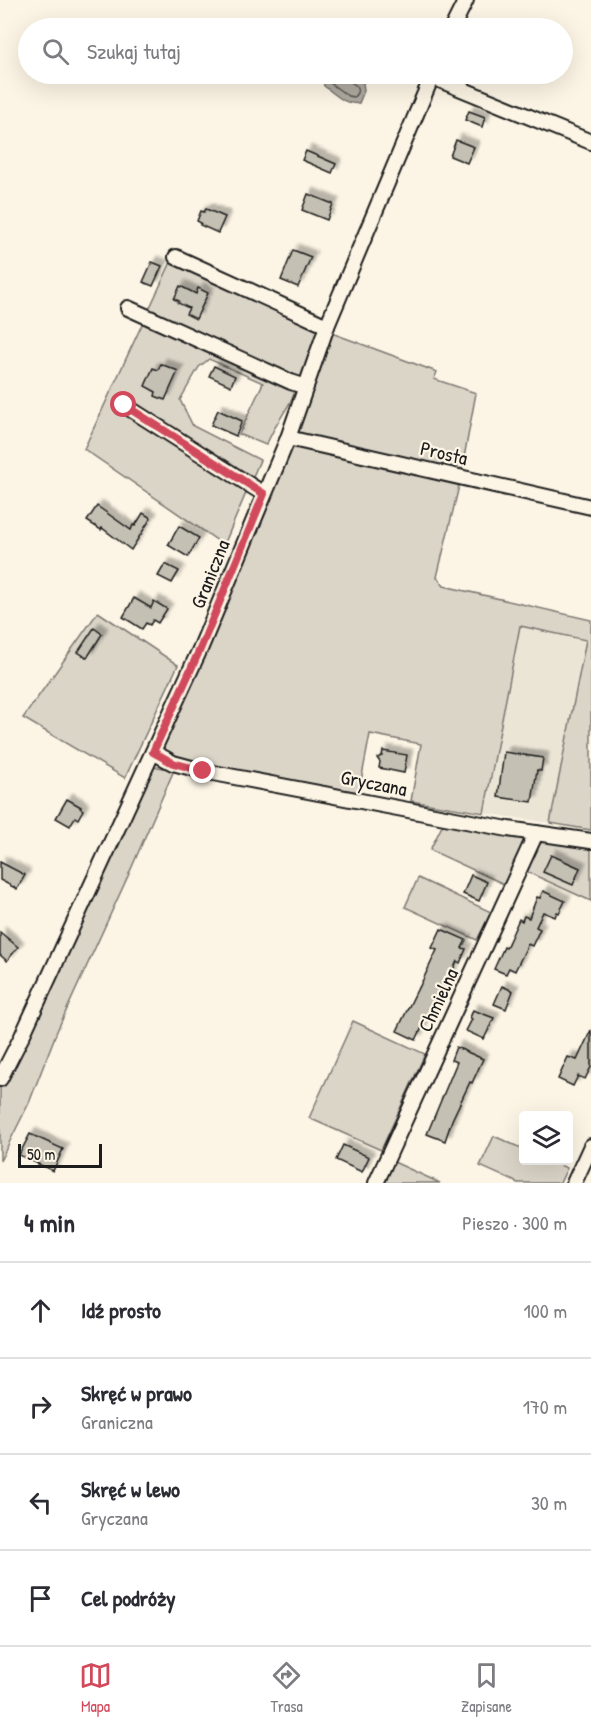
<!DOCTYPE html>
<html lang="pl">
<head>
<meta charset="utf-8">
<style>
  body { margin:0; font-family:"Patrick Hand",sans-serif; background:#f7f7f7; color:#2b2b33 }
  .controls { position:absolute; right:18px; bottom:18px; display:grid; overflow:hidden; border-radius:6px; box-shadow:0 6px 24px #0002 }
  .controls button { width:54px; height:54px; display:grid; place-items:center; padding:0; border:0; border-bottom:2px solid #e1e1e2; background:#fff; color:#2b2b33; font:30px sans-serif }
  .scale { position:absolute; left:18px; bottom:15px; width:84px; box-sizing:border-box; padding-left:6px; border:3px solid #1c1c1c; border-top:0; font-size:16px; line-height:21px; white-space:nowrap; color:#1c1c1c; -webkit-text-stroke:4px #fcf5e5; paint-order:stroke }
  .stop { position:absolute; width:18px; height:18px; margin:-14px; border:4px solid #d1495b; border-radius:50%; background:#fff }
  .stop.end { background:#d1495b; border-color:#fff; box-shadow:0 2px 6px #0008 }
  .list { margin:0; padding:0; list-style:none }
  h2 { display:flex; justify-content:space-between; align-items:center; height:78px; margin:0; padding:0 24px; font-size:26px }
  h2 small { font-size:20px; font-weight:400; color:#7c7c81 }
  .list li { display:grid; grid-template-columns:39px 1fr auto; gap:18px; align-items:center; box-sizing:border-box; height:96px; padding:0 24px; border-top:2px solid #e1e1e2 }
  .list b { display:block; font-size:22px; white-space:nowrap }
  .list p { margin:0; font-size:20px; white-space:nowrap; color:#7c7c81 }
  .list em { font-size:20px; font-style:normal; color:#7c7c81 }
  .icon { flex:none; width:33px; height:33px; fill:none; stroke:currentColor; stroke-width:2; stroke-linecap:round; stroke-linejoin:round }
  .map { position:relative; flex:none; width:591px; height:1183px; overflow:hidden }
  .search { position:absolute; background:#fff; box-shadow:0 6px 24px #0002; left:18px; right:18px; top:18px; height:66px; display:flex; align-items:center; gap:15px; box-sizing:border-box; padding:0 21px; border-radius:33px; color:#7c7c81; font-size:22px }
  .sheet { height:462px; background:#fff }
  nav { display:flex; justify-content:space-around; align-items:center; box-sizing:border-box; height:84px; border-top:2px solid #e1e1e2; background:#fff; font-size:16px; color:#7c7c81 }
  nav a { display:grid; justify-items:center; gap:3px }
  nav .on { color:#d1495b }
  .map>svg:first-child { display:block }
</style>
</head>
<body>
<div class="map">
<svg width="591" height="1183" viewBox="0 0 591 1183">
  <defs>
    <filter id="shadow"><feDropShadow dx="5.5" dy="-5.5" stdDeviation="1.5" flood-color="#0004"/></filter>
  </defs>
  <rect width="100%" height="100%" fill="#fcf5e5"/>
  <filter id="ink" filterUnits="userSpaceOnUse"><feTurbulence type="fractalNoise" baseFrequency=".0167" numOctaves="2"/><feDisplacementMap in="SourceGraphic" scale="12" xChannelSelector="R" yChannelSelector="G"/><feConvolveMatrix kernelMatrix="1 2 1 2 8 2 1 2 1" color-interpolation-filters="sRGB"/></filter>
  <g filter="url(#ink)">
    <!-- built -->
    <polygon fill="#ebe5d6" points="519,626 586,640 550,823 484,813"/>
    <!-- green -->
    <g fill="#dbd5c8" stroke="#7c7872" stroke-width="1.5">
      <polygon points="172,260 316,325 321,333 291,401 274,429 266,445 239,434 263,383 209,359 199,367 180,400 193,426 260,460 224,545 84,449"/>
      <polygon points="329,332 437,372 434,379 476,393 458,490 437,577 444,586 591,620 591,830 550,823 586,640 520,626 484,813 411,801 421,744 370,734 359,792 232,770 161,756 156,751 239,541 256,494"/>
      <polygon points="98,612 178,665 125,778 23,718"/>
      <polygon points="158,767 174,770 128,876 57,1031 29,1103 0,1161 0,1079 152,768"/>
      <polygon points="445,820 523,837 526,839 526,845 510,879 504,884 430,850"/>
      <polygon points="544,840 591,846 591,901 525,871 535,849"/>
      <polygon points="418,878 491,912 477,940 405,907"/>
      <polygon points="353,1021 425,1054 381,1150 309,1118"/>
      <polygon points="494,1136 523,1149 524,1160 549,1161 567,1168 560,1183 518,1183 480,1166"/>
      <polygon points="394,1162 440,1183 385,1183"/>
    </g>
    <!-- water -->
    <path fill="#b0aba1" stroke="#75726c" stroke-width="1.5" d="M325 74H348L363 82 364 91 359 103C346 106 335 94 324 86L323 81Z"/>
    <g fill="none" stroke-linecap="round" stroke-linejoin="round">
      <!-- shore -->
      <polyline stroke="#575551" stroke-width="1.5" points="331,74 330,83 348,96 354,97 357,93 358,87 348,80 346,74"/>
    </g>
    <!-- building -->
    <g fill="#c4c0b3" stroke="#1c1c1c" stroke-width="1.5" filter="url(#shadow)">
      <polygon points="469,111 485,117 482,127 465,120"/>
      <polygon points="456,140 474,147 467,163 450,156"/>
      <polygon points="306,151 336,164 332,173 302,160"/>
      <polygon points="308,194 333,204 327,220 302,210"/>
      <polygon points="206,209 225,217 218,233 200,225 201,223 197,221 201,211 204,212"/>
      <polygon points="293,250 311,257 298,287 281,280"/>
      <polygon points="152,262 162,266 153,286 143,282"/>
      <polygon points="180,286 196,294 198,288 208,293 196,319 186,314 189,308 178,303 179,301 174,299"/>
      <polygon points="161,364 178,371 165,400 155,396 156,392 145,386 153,368 158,370"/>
      <polygon points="214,366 235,376 231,386 209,376"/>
      <polygon points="218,410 242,421 236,436 211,425"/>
      <polygon points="97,506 131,530 133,525 135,526 143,513 151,518 131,550 102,528 101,530 87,521"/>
      <polygon points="179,526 199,538 188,557 168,545"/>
      <polygon points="165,564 179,571 172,583 158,576"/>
      <polygon points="134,598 151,608 154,601 167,609 158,623 153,620 150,625 146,623 142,629 123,617"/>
      <polygon points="94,628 102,634 87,658 78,652"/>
      <polygon points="383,751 407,755 404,773 379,768 380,762 377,758 382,756"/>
      <polygon points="504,752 543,758 541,771 537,770 532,802 498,797"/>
      <polygon points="67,799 81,807 80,808 83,810 78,819 75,817 70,826 56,818"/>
      <polygon points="551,855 580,868 573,885 543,872"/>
      <polygon points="0,862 25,875 17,889 0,880"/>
      <polygon points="471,875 487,882 479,901 463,894"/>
      <polygon points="543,891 565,901 559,913 557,912 555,917 543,912 536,927 540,929 532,946 528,944 515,971 509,968 506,974 494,969 504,947 506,948 519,919 522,921 524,916 529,918 537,897 540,898"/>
      <polygon points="441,929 466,940 462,948 466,949 460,963 457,961 449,979 451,980 446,990 444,988 431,1016 428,1015 416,1040 397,1031 418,988 419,988 437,950 432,948"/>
      <polygon points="0,932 18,947 7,961 0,955"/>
      <polygon points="502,986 513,991 506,1009 494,1004"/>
      <polygon points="473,1010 494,1018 484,1039 466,1031 472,1019 470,1018"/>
      <polygon points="591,1030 591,1067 585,1079 578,1076 573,1086 558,1079 568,1057 577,1060"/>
      <polygon points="456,1047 483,1059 472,1083 470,1082 452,1120 445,1141 427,1134 457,1062 451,1060"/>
      <polygon points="30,1134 63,1149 53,1171 19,1155"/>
      <polygon points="343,1145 369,1157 362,1172 336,1160"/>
    </g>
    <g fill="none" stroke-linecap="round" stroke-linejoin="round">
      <!-- minor casing -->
      <g stroke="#1c1c1c" stroke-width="18">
        <g id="minor">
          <polyline points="452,28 466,0"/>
          <polyline points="432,77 591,142"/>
          <polyline points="176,257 327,326"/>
          <polyline points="128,308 291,382 306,387"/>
          <polyline points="124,405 264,494"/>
          <polyline points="288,438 591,507"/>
          <polyline points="153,752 173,763 203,771 508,829 591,841"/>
          <polyline points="0,1079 22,1036 201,647 288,438 327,326 433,74"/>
          <polyline points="376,1183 536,833"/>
          <polyline points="574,1183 591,1146"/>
        </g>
      </g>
      <!-- minor -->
      <use href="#minor" stroke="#fcf5e5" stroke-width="14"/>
    </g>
  </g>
  <g fill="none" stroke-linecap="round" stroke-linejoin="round" filter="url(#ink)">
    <!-- route -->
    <polyline stroke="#d1495b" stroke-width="8" points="124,405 264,494 201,647 153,752 173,763 203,771"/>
  </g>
  <g text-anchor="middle" stroke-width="4.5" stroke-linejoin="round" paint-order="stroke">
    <!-- street labels -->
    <g font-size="20" fill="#1c1c1c" stroke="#fcf5e5">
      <text transform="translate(444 453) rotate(13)" y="7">Prosta</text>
      <text transform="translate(210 574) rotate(-68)" y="7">Graniczna</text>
      <text transform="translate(374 783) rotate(11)" y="7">Gryczana</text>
      <text transform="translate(438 1000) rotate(-65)" y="7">Chmielna</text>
    </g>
  </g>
</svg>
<div class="controls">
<button><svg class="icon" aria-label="layers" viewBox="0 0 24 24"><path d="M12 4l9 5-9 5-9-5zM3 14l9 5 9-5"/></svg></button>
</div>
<div class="scale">50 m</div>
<div class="stop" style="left:124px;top:405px"></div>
<div class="stop end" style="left:203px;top:771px"></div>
<div class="search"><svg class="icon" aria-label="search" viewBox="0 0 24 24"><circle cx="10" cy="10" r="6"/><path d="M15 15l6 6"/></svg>Szukaj tutaj</div>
</div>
<section class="sheet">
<h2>4 min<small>Pieszo · 300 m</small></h2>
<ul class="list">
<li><svg class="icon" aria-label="ahead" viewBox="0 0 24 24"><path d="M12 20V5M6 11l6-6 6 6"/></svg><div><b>Idź prosto</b></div><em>100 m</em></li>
<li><svg class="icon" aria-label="right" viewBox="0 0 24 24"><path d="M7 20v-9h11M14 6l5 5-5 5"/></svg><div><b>Skręć w prawo</b><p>Graniczna</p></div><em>170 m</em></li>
<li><svg class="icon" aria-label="left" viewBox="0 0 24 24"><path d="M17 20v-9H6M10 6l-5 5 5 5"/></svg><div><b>Skręć w lewo</b><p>Gryczana</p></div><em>30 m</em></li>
<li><svg class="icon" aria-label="arrive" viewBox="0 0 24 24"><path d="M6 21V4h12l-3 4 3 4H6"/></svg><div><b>Cel podróży</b></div></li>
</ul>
</section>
<nav>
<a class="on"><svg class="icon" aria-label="map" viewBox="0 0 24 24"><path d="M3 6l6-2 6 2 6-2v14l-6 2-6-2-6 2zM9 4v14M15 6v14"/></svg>Mapa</a>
<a><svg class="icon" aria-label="directions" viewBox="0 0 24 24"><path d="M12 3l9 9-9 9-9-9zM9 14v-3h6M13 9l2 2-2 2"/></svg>Trasa</a>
<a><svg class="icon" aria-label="saved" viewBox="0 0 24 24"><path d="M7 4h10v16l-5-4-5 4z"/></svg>Zapisane</a>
</nav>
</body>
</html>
